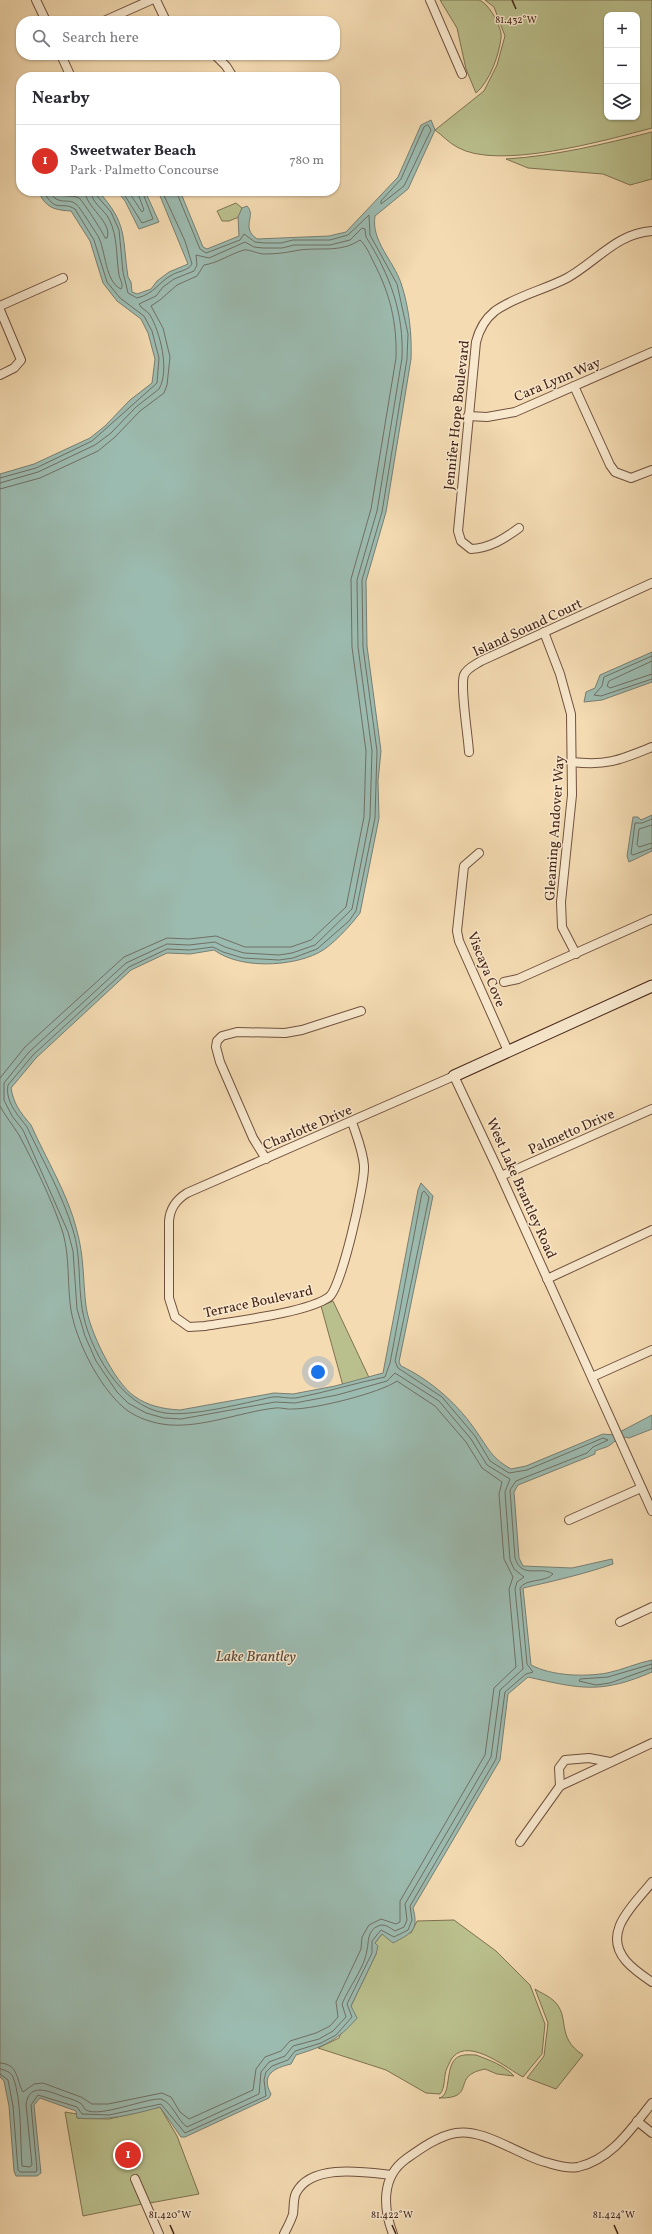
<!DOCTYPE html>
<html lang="en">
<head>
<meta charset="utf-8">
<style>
  body { margin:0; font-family:Vollkorn,serif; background:#f2f2f3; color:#2b2b33 }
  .controls { position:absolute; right:12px; top:12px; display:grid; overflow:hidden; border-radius:8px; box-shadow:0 1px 3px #0004 }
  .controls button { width:36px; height:36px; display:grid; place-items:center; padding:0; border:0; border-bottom:1px solid #e1e1e2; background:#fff; color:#2b2b33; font:20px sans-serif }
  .you { position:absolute; left:318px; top:1372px; width:14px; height:14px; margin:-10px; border:3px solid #fff; border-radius:50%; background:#1a73e8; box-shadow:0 0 0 6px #1a73e833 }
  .badge { display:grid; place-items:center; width:26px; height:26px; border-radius:50%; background:#d93025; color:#fff; font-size:13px; font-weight:700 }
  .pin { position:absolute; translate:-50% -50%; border:2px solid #fff; box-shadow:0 1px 4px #0006 }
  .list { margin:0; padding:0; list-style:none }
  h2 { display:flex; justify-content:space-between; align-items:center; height:52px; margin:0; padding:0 16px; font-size:17px }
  h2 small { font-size:13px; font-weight:400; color:#7c7c81 }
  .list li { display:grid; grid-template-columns:26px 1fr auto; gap:12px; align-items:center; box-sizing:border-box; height:72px; padding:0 16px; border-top:1px solid #e1e1e2 }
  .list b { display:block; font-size:15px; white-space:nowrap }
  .list p { margin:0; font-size:13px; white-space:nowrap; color:#7c7c81 }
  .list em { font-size:13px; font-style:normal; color:#7c7c81 }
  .icon { flex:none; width:22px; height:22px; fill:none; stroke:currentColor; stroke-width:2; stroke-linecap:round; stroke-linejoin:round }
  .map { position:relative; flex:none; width:652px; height:2234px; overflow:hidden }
  .search { position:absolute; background:#fff; box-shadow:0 1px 3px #0004; left:16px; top:16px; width:324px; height:44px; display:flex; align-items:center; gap:10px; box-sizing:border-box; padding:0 14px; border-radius:16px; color:#7c7c81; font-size:15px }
  .panel { position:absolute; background:#fff; box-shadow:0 1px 3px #0004; left:16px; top:72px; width:324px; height:124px; border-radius:16px }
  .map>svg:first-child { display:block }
</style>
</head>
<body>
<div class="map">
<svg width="652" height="2234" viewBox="0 0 652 2234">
  <rect width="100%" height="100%" fill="#f4dbb2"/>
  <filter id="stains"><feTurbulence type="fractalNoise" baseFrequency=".005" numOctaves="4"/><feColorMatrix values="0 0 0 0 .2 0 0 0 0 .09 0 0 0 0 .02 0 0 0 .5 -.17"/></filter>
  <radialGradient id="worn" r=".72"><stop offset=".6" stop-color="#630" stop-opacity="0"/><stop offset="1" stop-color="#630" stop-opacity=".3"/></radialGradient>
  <!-- green -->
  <g fill="#bac08d" stroke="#7f7252" fill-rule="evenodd">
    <path d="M440 0C450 0 470 0 479 0 489 3 503 29 501 38 499 55 490 81 476 93L466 69 457 28Z"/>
    <path d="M485 0H652V128C607 140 497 171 457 147 449 143 442 135 435 130L484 91 497 65 505 36 494 7ZM607 15H637V117H607Z"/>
    <path d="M652 132V179L630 185 603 174 528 168 506 159C555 156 604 144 652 132Z"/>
    <polygon points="236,203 242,208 239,217 229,221 222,221 217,211"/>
    <polygon points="333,1301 373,1386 345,1393 321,1306"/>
    <path d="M454 1920 496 1951 530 1985 545 2024 542 2054 523 2077C509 2070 470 2037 453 2057 451 2059 449 2064 447 2068 443 2077 446 2087 440 2094L426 2093 386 2070 318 2048 339 2038 351 2006 376 1954 375 1943 382 1934 385 1935 411 1933 417 1921Z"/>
    <path d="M535 1989C541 1993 549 1996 554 2001 571 2017 555 2037 583 2055L556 2089 527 2078 544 2056 548 2023Z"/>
    <path d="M476 2055C489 2060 504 2065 514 2076L497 2074 485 2069C481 2070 476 2071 473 2073 457 2081 472 2098 441 2098H439C453 2096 443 2062 460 2056 465 2054 471 2055 476 2055Z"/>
    <polygon points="160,2107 177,2136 199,2194 150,2203 137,2174 131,2177 142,2204 83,2216 65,2112 77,2114 77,2118 109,2119"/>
  </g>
  <!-- water -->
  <g fill="#9cbbb0" stroke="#797e73">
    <path d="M431 120 435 130 408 189 375 216C371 241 393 260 401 283 409 307 412 334 411 359L386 512 366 581 367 646 381 751 378 781 379 818 360 913C351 925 331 947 318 953 290 967 240 969 214 950L190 954 167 953 131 970 36 1058 11 1088C14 1104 19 1111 31 1125 46 1159 68 1194 77 1231 84 1256 83 1281 86 1306 89 1330 114 1382 134 1396 148 1406 163 1409 180 1410L274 1393 293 1394 335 1386 383 1373 418 1190 421 1183 433 1196 399 1362 401 1366C431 1380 460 1406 478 1434 490 1451 492 1458 511 1469L526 1466 603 1434 614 1435 652 1415V1429L629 1438C619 1435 616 1441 610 1445 606 1448 599 1449 595 1451V1454L588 1457 518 1485 514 1492 519 1558 523 1566 572 1568 612 1559 613 1564C584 1574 554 1581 523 1588L531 1665C552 1676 584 1677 607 1673 622 1670 637 1663 652 1660V1672C601 1694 581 1689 528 1677L508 1694 500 1760 413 1908C419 1930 412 1933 393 1943L382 1934 375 1943 378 1946 376 1954 351 2006 357 2018C338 2040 325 2046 296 2055L291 2064C275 2068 260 2074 271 2094L269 2098 185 2137H181L160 2107C132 2115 106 2121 77 2118L76 2111 40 2098 34 2105 41 2173 37 2176H16L14 2171 9 2106 4 2081 0 2077V474L34 464 90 438 105 426 130 400 152 383 155 359 148 333 141 319 117 301 103 283 90 241 71 211C54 210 46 208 38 191H98C128 224 122 237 128 277L131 282 132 292 137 294 151 289 157 281 169 272 188 264 158 191H180L203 247 207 249 239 236 238 217 242 208 247 206C257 216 240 227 257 239L329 236 346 232 398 177 421 125Z"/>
    <polygon points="117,191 145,191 159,222 139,229 125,201"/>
    <polygon points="652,652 652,682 602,700 584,702 586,692 595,688 600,675"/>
    <polygon points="652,815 652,851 629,862 627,856 633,817 638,817 641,820"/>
  </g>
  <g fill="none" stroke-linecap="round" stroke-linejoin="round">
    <!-- shore -->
    <g stroke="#706f64" stroke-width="1">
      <polygon points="428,125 431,130 404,186 381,204 381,201 401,179 424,127"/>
      <path d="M49 191C59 208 68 196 77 205 79 206 96 233 98 236 106 251 105 282 121 289 124 285 120 280 119 275 116 257 118 236 109 219 105 210 91 203 91 191"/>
      <path d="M56 191C61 199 71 194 79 198 82 200 103 232 105 238H107C113 222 85 207 85 191"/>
      <path d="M96 191V195L111 212 119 230 123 272 128 293 137 298C156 293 157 283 172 275 178 271 188 271 192 264L185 241 162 191"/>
      <polyline points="122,191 142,223 153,219 142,191"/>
      <polyline points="128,191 142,212 144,210 137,191"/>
      <path d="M0 478 36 468 92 441 157 383 159 358 152 331 144 316 120 298 107 282 94 240 75 209C60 200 57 215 43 191"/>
      <path d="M0 483 38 472 95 445 111 433 136 407 159 389C170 370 160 332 150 315 147 310 141 309 139 304L156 296 163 287 174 279 194 271 197 265 196 255 209 258 245 242 254 247 263 248H282L294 245H330L350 240 362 228 365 229 366 237C390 275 404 313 402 358L377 511 357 580 358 647 372 751 370 817 352 909 315 945 292 953 279 955 244 953 225 947 215 942 189 945 167 944 126 963 29 1052 4 1083V1100L12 1116 23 1130 68 1232 73 1251 77 1309 85 1336 96 1361 117 1392 128 1403 146 1413 164 1418 181 1419 275 1402 295 1403 337 1395 387 1381 395 1373 439 1401 471 1439 487 1465 510 1479 505 1492 510 1560 514 1569 524 1577 517 1582 515 1589 523 1669 500 1690 491 1757 405 1904 407 1920 404 1927 395 1931C390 1928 385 1923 378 1926 367 1931 369 1941 367 1950 365 1967 349 1987 342 2004L346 2017 333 2031 319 2039 293 2046 285 2056 269 2062 261 2072 259 2094 187 2127C177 2120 173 2103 161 2099 146 2098 99 2118 86 2110 83 2108 83 2104 80 2103 74 2099 66 2098 59 2095 46 2090 29 2084 26 2104L32 2165 30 2167 22 2166C20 2142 22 2099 13 2077 11 2072 5 2070 0 2069"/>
      <path d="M0 489 40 478 98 451 115 437 140 411 164 393 167 385 170 357 163 328 151 306 160 300 177 285 197 276 204 265C218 263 230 254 244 250 249 249 258 254 264 254 275 254 284 253 294 251 318 246 339 254 360 240 366 245 370 255 374 263 390 294 397 322 396 358L371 509 351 579 352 647 366 751 364 817 346 907 311 940 291 947H245L216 936 189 939 167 938 124 957 25 1047 0 1078"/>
      <polyline points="652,656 604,677 602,686 594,695 601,696 652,679"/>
      <polyline points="652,661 609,681 607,686 610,688 652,674"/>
      <polyline points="652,819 642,823 635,823 631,854 633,855 652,848"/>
      <polyline points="652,825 639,829 637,845 639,847 652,843"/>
      <path d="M0 1106C5 1116 13 1125 19 1135 34 1163 53 1202 63 1233 70 1258 67 1284 71 1310 76 1341 99 1386 123 1407 133 1416 149 1422 162 1424 197 1430 240 1412 275 1408 281 1407 287 1410 293 1409 315 1409 380 1393 397 1381L435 1406 466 1442 482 1468 502 1482 499 1494 504 1559 513 1577 509 1589 516 1667 494 1688 485 1755 400 1901V1922L396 1924 381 1919 369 1925 362 1937 361 1949 336 2002 338 2017 330 2026 316 2033 290 2041 281 2051 265 2057 256 2069 253 2090 189 2119 180 2112 171 2097 162 2093 108 2104H92L81 2097 43 2083 34 2084 23 2092C16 2080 19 2064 0 2063"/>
      <polyline points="652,1664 608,1677 580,1679 579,1681 596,1685 610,1683 652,1668"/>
      <path d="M0 2074 8 2080 13 2106 18 2170 20 2172H36L37 2170 31 2105 38 2095 77 2107 82 2114 109 2115 161 2104 185 2133 266 2096 264 2080 266 2072 272 2066 288 2060 295 2051 321 2043 336 2035 352 2017 347 2004 372 1953V1941L381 1930 394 1937 408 1930 412 1920 410 1906 496 1759 505 1692 526 1674 533 1672 527 1664 520 1588C526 1578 545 1583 553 1574 540 1565 522 1580 515 1558L510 1490 516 1481 587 1453 593 1447 608 1440 603 1438 527 1470 509 1473 490 1461 475 1436 442 1397 398 1368 395 1361 429 1197 424 1191 422 1193 390 1363 385 1377C355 1383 327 1392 296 1398 289 1399 280 1396 272 1397 245 1403 191 1417 165 1413 121 1407 88 1348 82 1308 78 1282 81 1255 73 1230 62 1194 43 1161 27 1127 18 1115 5 1102 8 1085L33 1055 129 967 167 949 190 950 213 947 223 952 243 958 279 960 293 958 317 949 349 921 356 911 375 818 377 751 363 647 362 580 382 512 407 359 408 334 397 284 370 235 369 215 348 235 330 240H293L281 243H264L255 242 244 234 240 240 206 253 200 249 176 191"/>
    </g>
    <!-- street casing -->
    <g stroke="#70513e" stroke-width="10">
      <g id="street">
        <polyline points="36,0 46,21"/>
        <polyline points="156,0 166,21"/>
        <polyline points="430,0 462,74"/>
        <polyline points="104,21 151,0"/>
        <polyline points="61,55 71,77"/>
        <polyline points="215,55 226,66 233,77"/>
        <polyline points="0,306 63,278"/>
        <polyline points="0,310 21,360 14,368 0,375"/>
        <polyline points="574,386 610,465 615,472 631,478 652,470"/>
        <polyline points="468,416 487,417 515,412 652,352"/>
        <path d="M519 528C504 539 490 548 471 549L461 541 458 531 476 342C479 330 485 319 495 311 516 296 544 290 567 278 596 262 617 233 652 231"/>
        <polyline points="544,632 560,674 571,714 572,795 561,902 562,927 576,954"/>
        <path d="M469 752C468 735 460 687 464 675 467 668 475 665 481 661L652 583"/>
        <path d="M572 762C607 766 620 760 652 747"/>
        <polyline points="479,853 464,866 457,931 459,941 508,1051"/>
        <polyline points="504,982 518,979 652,919"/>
        <path d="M352 1122C357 1137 363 1151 364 1166 365 1184 341 1289 329 1297 307 1313 234 1321 205 1326L189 1327 175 1317 169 1298V1221C170 1208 176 1200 187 1193L454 1076 501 1176 652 1511"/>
        <polyline points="266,1159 253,1138 220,1062 216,1047 217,1041 222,1036 237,1032 285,1033 302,1030 361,1011"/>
        <polyline points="501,1176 652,1109"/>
        <polyline points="547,1279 652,1230"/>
        <polyline points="592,1377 652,1350"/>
        <polyline points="569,1520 641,1488"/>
        <polyline points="620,1622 652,1607"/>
        <polyline points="560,1786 559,1768 565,1760 589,1758 610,1762"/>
        <polyline points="520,1842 560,1786 652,1743"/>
        <path d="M652 1882C634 1905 601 1932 626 1961 633 1969 643 1976 652 1982"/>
        <polyline points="637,2121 652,2133"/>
        <polyline points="135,2179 159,2234"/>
        <path d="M284 2234C287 2228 291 2221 293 2214 294 2208 293 2199 296 2193 311 2163 365 2172 391 2175"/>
        <path d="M393 2234C383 2208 381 2177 406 2159 420 2149 438 2136 456 2133 483 2128 519 2155 545 2162 556 2165 567 2169 578 2167 612 2159 631 2129 652 2103"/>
      </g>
    </g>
    <!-- secondary casing -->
    <g stroke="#442317" stroke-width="13">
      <polyline id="secondary" points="454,1076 652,986"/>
    </g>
    <!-- street -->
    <use href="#street" stroke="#f8e8cd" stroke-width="8"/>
    <!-- secondary -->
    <use href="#secondary" stroke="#f8e8cd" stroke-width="11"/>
  </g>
  <!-- ticks -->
  <path fill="none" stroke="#442317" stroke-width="1.5" d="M512 0 516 9M170 2225 174 2234M392 2225 396 2234M614 2225 618 2234"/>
  <g text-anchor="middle" stroke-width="3" stroke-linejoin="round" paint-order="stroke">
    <!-- street labels -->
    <g font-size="14" fill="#442317" stroke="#f8e8cd">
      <text transform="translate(557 379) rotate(-23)" y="5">Cara Lynn Way</text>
      <text transform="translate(456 415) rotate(-84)" y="5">Jennifer Hope Boulevard</text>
      <text transform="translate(527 627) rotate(-25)" y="5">Island Sound Court</text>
      <text transform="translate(554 828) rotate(-86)" y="5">Gleaming Andover Way</text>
      <text transform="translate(487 969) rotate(68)" y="5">Viscaya Cove</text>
      <text transform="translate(307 1127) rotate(-23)" y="5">Charlotte Drive</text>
      <text transform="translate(571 1131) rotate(-24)" y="5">Palmetto Drive</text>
      <text transform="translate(522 1188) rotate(66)" y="5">West Lake Brantley Road</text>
      <text transform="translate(258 1301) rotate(-12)" y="5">Terrace Boulevard</text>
    </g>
    <!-- water labels -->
    <g font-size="15" font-style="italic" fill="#5a493d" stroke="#f8e8cd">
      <text x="256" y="1661">Lake Brantley</text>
    </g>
  </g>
  <g font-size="10" text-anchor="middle" fill="#442317" stroke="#f8e8cd" stroke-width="3" stroke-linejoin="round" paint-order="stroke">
    <text x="516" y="23">81.432°W</text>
    <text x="170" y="2218">81.420°W</text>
    <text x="392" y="2218">81.422°W</text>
    <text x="614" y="2218">81.424°W</text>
  </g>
  <rect width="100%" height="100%" filter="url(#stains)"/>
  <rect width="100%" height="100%" fill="url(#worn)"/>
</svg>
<div class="controls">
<button>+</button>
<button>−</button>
<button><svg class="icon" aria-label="layers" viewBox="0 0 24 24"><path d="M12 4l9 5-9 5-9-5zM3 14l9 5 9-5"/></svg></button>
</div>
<div class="you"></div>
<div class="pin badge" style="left:128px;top:2155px">1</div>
<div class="search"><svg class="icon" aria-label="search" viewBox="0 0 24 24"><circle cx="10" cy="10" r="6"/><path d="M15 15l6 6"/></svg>Search here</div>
<section class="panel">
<h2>Nearby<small></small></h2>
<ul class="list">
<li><span class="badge">1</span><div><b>Sweetwater Beach</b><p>Park · Palmetto Concourse</p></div><em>780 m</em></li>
</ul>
</section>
</div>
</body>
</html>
